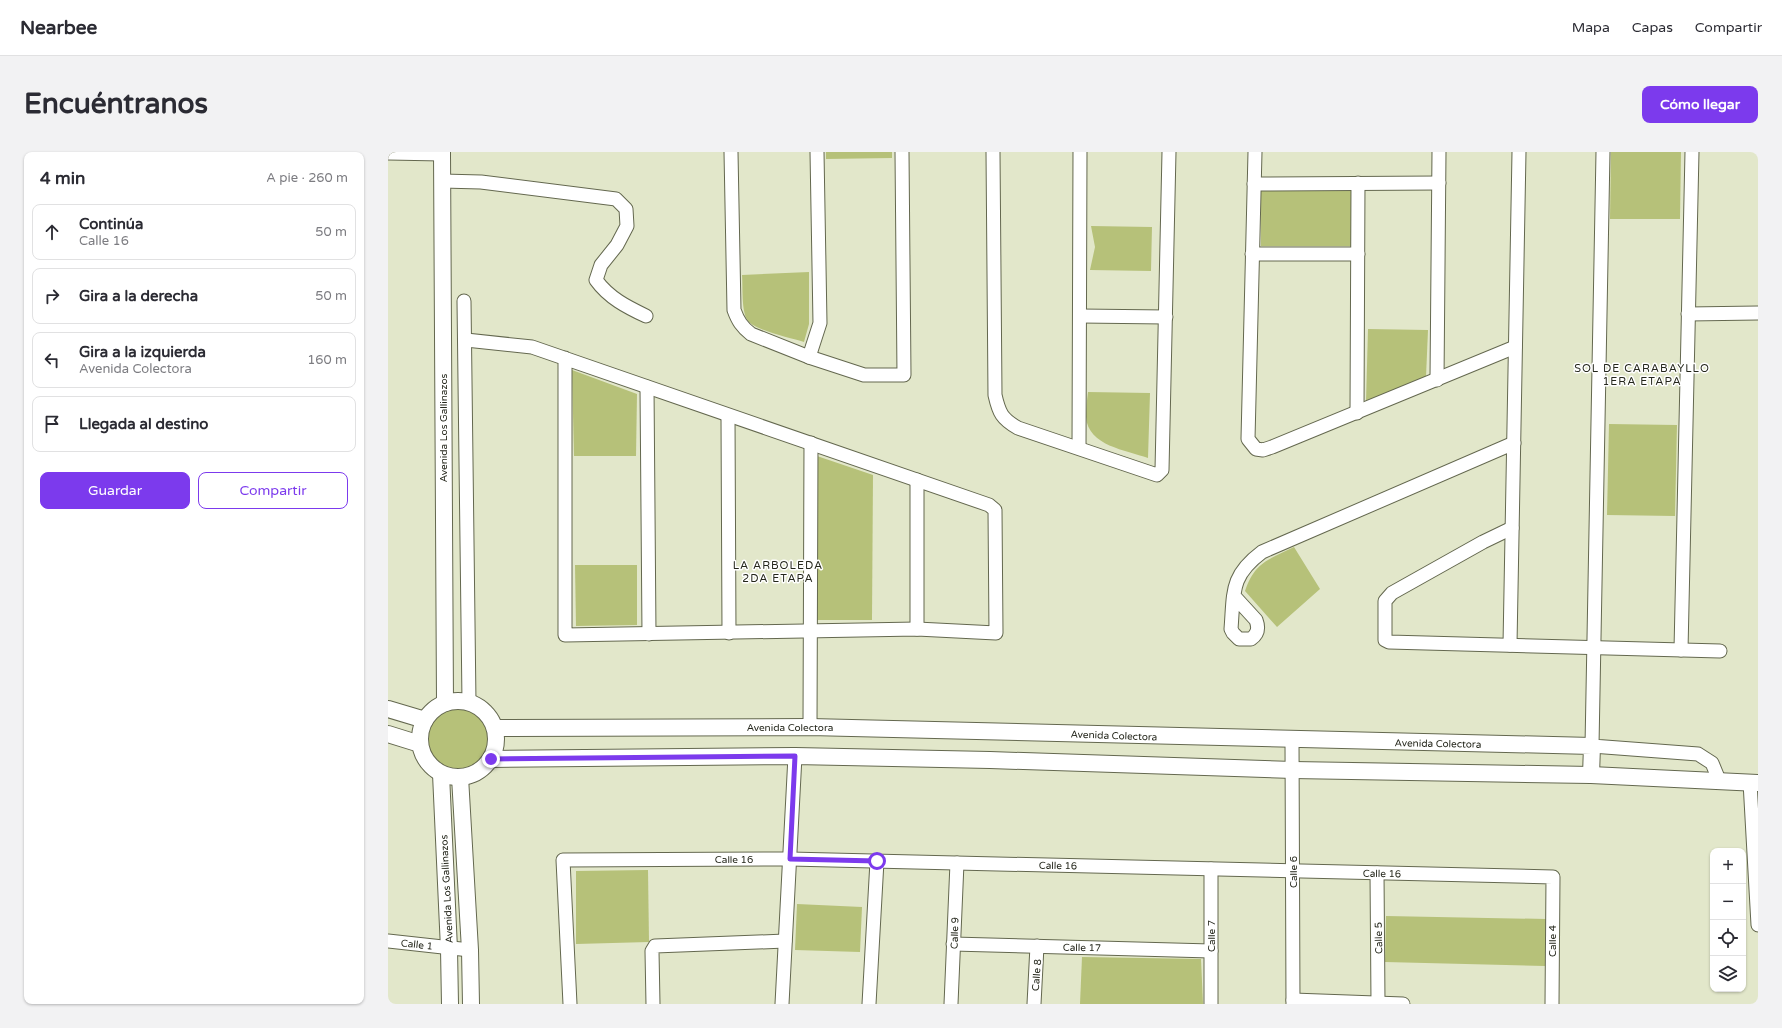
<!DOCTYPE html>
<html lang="es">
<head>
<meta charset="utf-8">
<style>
  body { margin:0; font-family:"Varela Round",sans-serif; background:#f2f2f3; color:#2b2b33 }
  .controls { position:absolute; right:12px; bottom:12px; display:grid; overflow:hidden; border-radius:8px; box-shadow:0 1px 3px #0004 }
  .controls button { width:36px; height:36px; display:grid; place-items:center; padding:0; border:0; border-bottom:1px solid #e1e1e2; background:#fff; color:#2b2b33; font:20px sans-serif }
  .stop { position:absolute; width:12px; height:12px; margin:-9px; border:3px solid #7c3aed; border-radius:50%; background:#fff }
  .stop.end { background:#7c3aed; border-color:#fff; box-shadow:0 1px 4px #0008 }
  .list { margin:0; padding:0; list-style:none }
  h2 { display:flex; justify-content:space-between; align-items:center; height:52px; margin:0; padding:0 16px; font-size:17px }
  h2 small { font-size:13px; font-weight:400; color:#7c7c81 }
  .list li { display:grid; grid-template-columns:26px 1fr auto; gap:12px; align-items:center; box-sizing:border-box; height:56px; margin:0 8px 8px; padding:0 8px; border:1px solid #e1e1e2; border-radius:8px }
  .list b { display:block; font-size:15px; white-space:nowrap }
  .list p { margin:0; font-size:13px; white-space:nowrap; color:#7c7c81 }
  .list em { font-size:13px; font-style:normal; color:#7c7c81 }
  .actions { display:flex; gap:8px; padding:12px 16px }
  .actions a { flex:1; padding:9px 0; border:1px solid #7c3aed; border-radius:8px; text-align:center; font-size:14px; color:#7c3aed }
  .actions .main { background:#7c3aed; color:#fff }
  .icon { flex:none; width:22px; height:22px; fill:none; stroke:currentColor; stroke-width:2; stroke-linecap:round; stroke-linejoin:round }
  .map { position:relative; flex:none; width:1370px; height:852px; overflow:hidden; border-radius:8px }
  header { display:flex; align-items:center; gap:24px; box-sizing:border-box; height:56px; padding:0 20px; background:#fff; border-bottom:1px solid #e1e1e2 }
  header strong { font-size:19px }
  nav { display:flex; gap:22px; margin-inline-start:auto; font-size:14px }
  .intro { display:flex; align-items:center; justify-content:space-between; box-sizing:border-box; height:96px; padding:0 24px }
  h1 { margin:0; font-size:28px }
  .button { padding:10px 18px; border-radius:8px; background:#7c3aed; color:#fff; font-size:14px; font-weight:700 }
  main { display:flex; gap:24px; padding:0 24px }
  aside { flex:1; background:#fff; border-radius:8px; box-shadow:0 1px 3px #0004 }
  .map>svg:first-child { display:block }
</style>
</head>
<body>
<header>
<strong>Nearbee</strong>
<nav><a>Mapa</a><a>Capas</a><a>Compartir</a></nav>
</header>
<div class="intro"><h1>Encuéntranos</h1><a class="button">Cómo llegar</a></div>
<main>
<aside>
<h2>4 min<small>A pie · 260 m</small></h2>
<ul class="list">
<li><svg class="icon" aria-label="ahead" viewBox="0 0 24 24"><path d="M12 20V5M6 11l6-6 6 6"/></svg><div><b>Continúa</b><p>Calle 16</p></div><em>50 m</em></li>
<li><svg class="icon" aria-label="right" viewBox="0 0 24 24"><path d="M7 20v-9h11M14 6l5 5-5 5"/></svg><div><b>Gira a la derecha</b></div><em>50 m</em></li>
<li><svg class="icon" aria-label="left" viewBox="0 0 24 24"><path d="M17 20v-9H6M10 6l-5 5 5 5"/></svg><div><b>Gira a la izquierda</b><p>Avenida Colectora</p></div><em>160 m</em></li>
<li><svg class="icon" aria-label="arrive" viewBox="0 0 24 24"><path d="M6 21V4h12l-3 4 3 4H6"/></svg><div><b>Llegada al destino</b></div></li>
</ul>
<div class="actions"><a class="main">Guardar</a><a>Compartir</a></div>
</aside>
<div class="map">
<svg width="1370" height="852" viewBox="0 0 1370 852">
  <rect width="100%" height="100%" fill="#e2e7ca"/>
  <!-- green -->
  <g fill="#b6c179">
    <polygon points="438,0 504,0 504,6 438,7"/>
    <polygon points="1223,0 1293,0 1292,67 1222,67"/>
    <polygon points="873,38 965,38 964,94 873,94"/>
    <polygon points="703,74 764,75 763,119 702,118 707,95"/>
    <path d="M421 120V172L416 190C403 186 369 179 360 169 353 160 355 134 354 123Z"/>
    <polygon points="980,177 1040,178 1038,225 978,250"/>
    <polygon points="184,218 249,242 248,304 186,304"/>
    <path d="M700 240 762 241 760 306C738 298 700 294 698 265 698 257 699 248 700 240Z"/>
    <polygon points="1221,272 1289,273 1287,364 1219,363"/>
    <polygon points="429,304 485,323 484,468 428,468"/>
    <path d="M906 395 932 437 889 475 857 439C867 410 880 408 906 395Z"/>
    <polygon points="187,413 249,413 249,473 188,474"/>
    <circle cx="69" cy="587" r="33"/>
    <polygon points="260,718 261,790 188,792 188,719"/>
    <polygon points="409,752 474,755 472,800 407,798"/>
    <polygon points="998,764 1158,767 1157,814 997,810"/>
    <polygon points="694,805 813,807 815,852 692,852"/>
  </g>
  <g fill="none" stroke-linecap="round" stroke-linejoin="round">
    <!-- minor casing -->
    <g stroke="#64684f" stroke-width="15">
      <g id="minor">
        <path d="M343 0 346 158C350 169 354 175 363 182L421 205 476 223H516L514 0"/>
        <path d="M605 0 607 243C611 261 614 267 630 276L769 323 774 318 781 0"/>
        <polyline points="867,0 860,287 868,297 875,298 884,295 1127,195"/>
        <polyline points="1215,0 1204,594 1310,602 1324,611 1331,628"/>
        <polyline points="0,1 54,2"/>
        <path d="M54 29 93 30 228 47 238 57 239 74 229 93 213 113 208 128C221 146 239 155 258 164"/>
        <polyline points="866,32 1051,31"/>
        <polyline points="864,102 970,102"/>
        <polyline points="76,149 81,550"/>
        <polyline points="1300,162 1370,161"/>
        <polyline points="692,164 778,165"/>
        <polyline points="78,188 144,195 601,353 607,358 608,481 529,477 177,483 177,206"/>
        <polyline points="421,205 432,171 429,0"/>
        <polyline points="1049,228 1051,0"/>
        <polyline points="259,235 261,482"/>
        <polyline points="969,261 970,31"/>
        <polyline points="340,264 341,481"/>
        <polyline points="691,296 692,0"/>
        <polyline points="529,328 529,477"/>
        <polyline points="1124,376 1095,390 1004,441 997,449 997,488 1001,490 1332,499"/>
        <path d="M846 444 868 468C871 476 870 482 863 487H851L845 481 843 477C846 440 842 424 874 400L1126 291"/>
        <polyline points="1122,493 1131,0"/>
        <polyline points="1293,498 1304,0"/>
        <polyline points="422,575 423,291"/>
        <polyline points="904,588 905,852"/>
        <polyline points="1362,630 1370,773"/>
        <polyline points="823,717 823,852"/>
        <polyline points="989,721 990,851"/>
        <polyline points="0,789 82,798"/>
        <polyline points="565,792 823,799"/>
        <polyline points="905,848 1015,852"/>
        <polyline points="182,852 175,708 402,707 1165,725 1164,852"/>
        <polyline points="265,852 264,799 267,794 397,789"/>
        <polyline points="394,852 407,604"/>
        <polyline points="481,852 489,709"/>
        <polyline points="563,852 569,711"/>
        <polyline points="646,852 649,794"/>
      </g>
    </g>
    <!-- tertiary casing -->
    <g stroke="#64684f" stroke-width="18">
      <g id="tertiary">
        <polyline points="54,0 57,551"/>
        <circle cx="70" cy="587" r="38"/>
        <polyline points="0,557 37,568"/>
        <polyline points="107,576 422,575 1204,594 1203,623"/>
        <polyline points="0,582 32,592"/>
        <polyline points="103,607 407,604 602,608 905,618 1203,623 1370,631"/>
        <polyline points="53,622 61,797 62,852"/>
        <polyline points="72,625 82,798 83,852"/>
      </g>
    </g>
    <!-- minor -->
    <use href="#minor" stroke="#fff" stroke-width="13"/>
    <!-- tertiary -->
    <use href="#tertiary" stroke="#fff" stroke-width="16"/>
  </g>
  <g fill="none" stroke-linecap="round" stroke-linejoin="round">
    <!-- route -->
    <polyline stroke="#7c3aed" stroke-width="5" points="103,607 407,604 402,707 489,709"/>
  </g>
  <g text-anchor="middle" stroke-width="3" stroke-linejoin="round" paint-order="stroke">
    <!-- street labels -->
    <g font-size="10" fill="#24261b" stroke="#fff">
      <text transform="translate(55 276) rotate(-90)" y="4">Avenida Los Gallinazos</text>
      <text x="402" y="579">Avenida Colectora</text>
      <text transform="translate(726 583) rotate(2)" y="4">Avenida Colectora</text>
      <text transform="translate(1050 591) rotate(1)" y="4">Avenida Colectora</text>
      <text x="346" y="711">Calle 16</text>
      <text transform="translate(670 713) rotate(1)" y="4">Calle 16</text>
      <text transform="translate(905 720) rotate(-90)" y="4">Calle 6</text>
      <text transform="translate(994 721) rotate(1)" y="4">Calle 16</text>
      <text transform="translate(58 737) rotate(-93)" y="4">Avenida Los Gallinazos</text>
      <text transform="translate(566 781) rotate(-88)" y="4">Calle 9</text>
      <text transform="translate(823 784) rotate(-90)" y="4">Calle 7</text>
      <text transform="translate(990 786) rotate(-91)" y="4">Calle 5</text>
      <text transform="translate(1164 789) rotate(-90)" y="4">Calle 4</text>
      <text transform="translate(29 792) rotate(6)" y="4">Calle 1</text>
      <text transform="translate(694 795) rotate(1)" y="4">Calle 17</text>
      <text transform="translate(648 823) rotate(-86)" y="4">Calle 8</text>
    </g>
    <!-- neighbourhood labels -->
    <g font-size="11" letter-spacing="1" fill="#24261b" stroke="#fff">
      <text x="1254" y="220">SOL DE CARABAYLLO<tspan x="1254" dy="13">1ERA ETAPA</tspan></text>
      <text x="390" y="417">LA ARBOLEDA<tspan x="390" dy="13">2DA ETAPA</tspan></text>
    </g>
  </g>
</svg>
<div class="controls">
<button>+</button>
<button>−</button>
<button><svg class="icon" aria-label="locate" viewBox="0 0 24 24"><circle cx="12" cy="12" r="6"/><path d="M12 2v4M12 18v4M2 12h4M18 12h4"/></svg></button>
<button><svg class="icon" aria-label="layers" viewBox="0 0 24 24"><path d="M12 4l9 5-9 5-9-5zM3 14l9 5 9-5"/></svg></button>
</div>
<div class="stop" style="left:489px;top:709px"></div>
<div class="stop end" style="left:103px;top:607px"></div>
</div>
</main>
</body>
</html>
